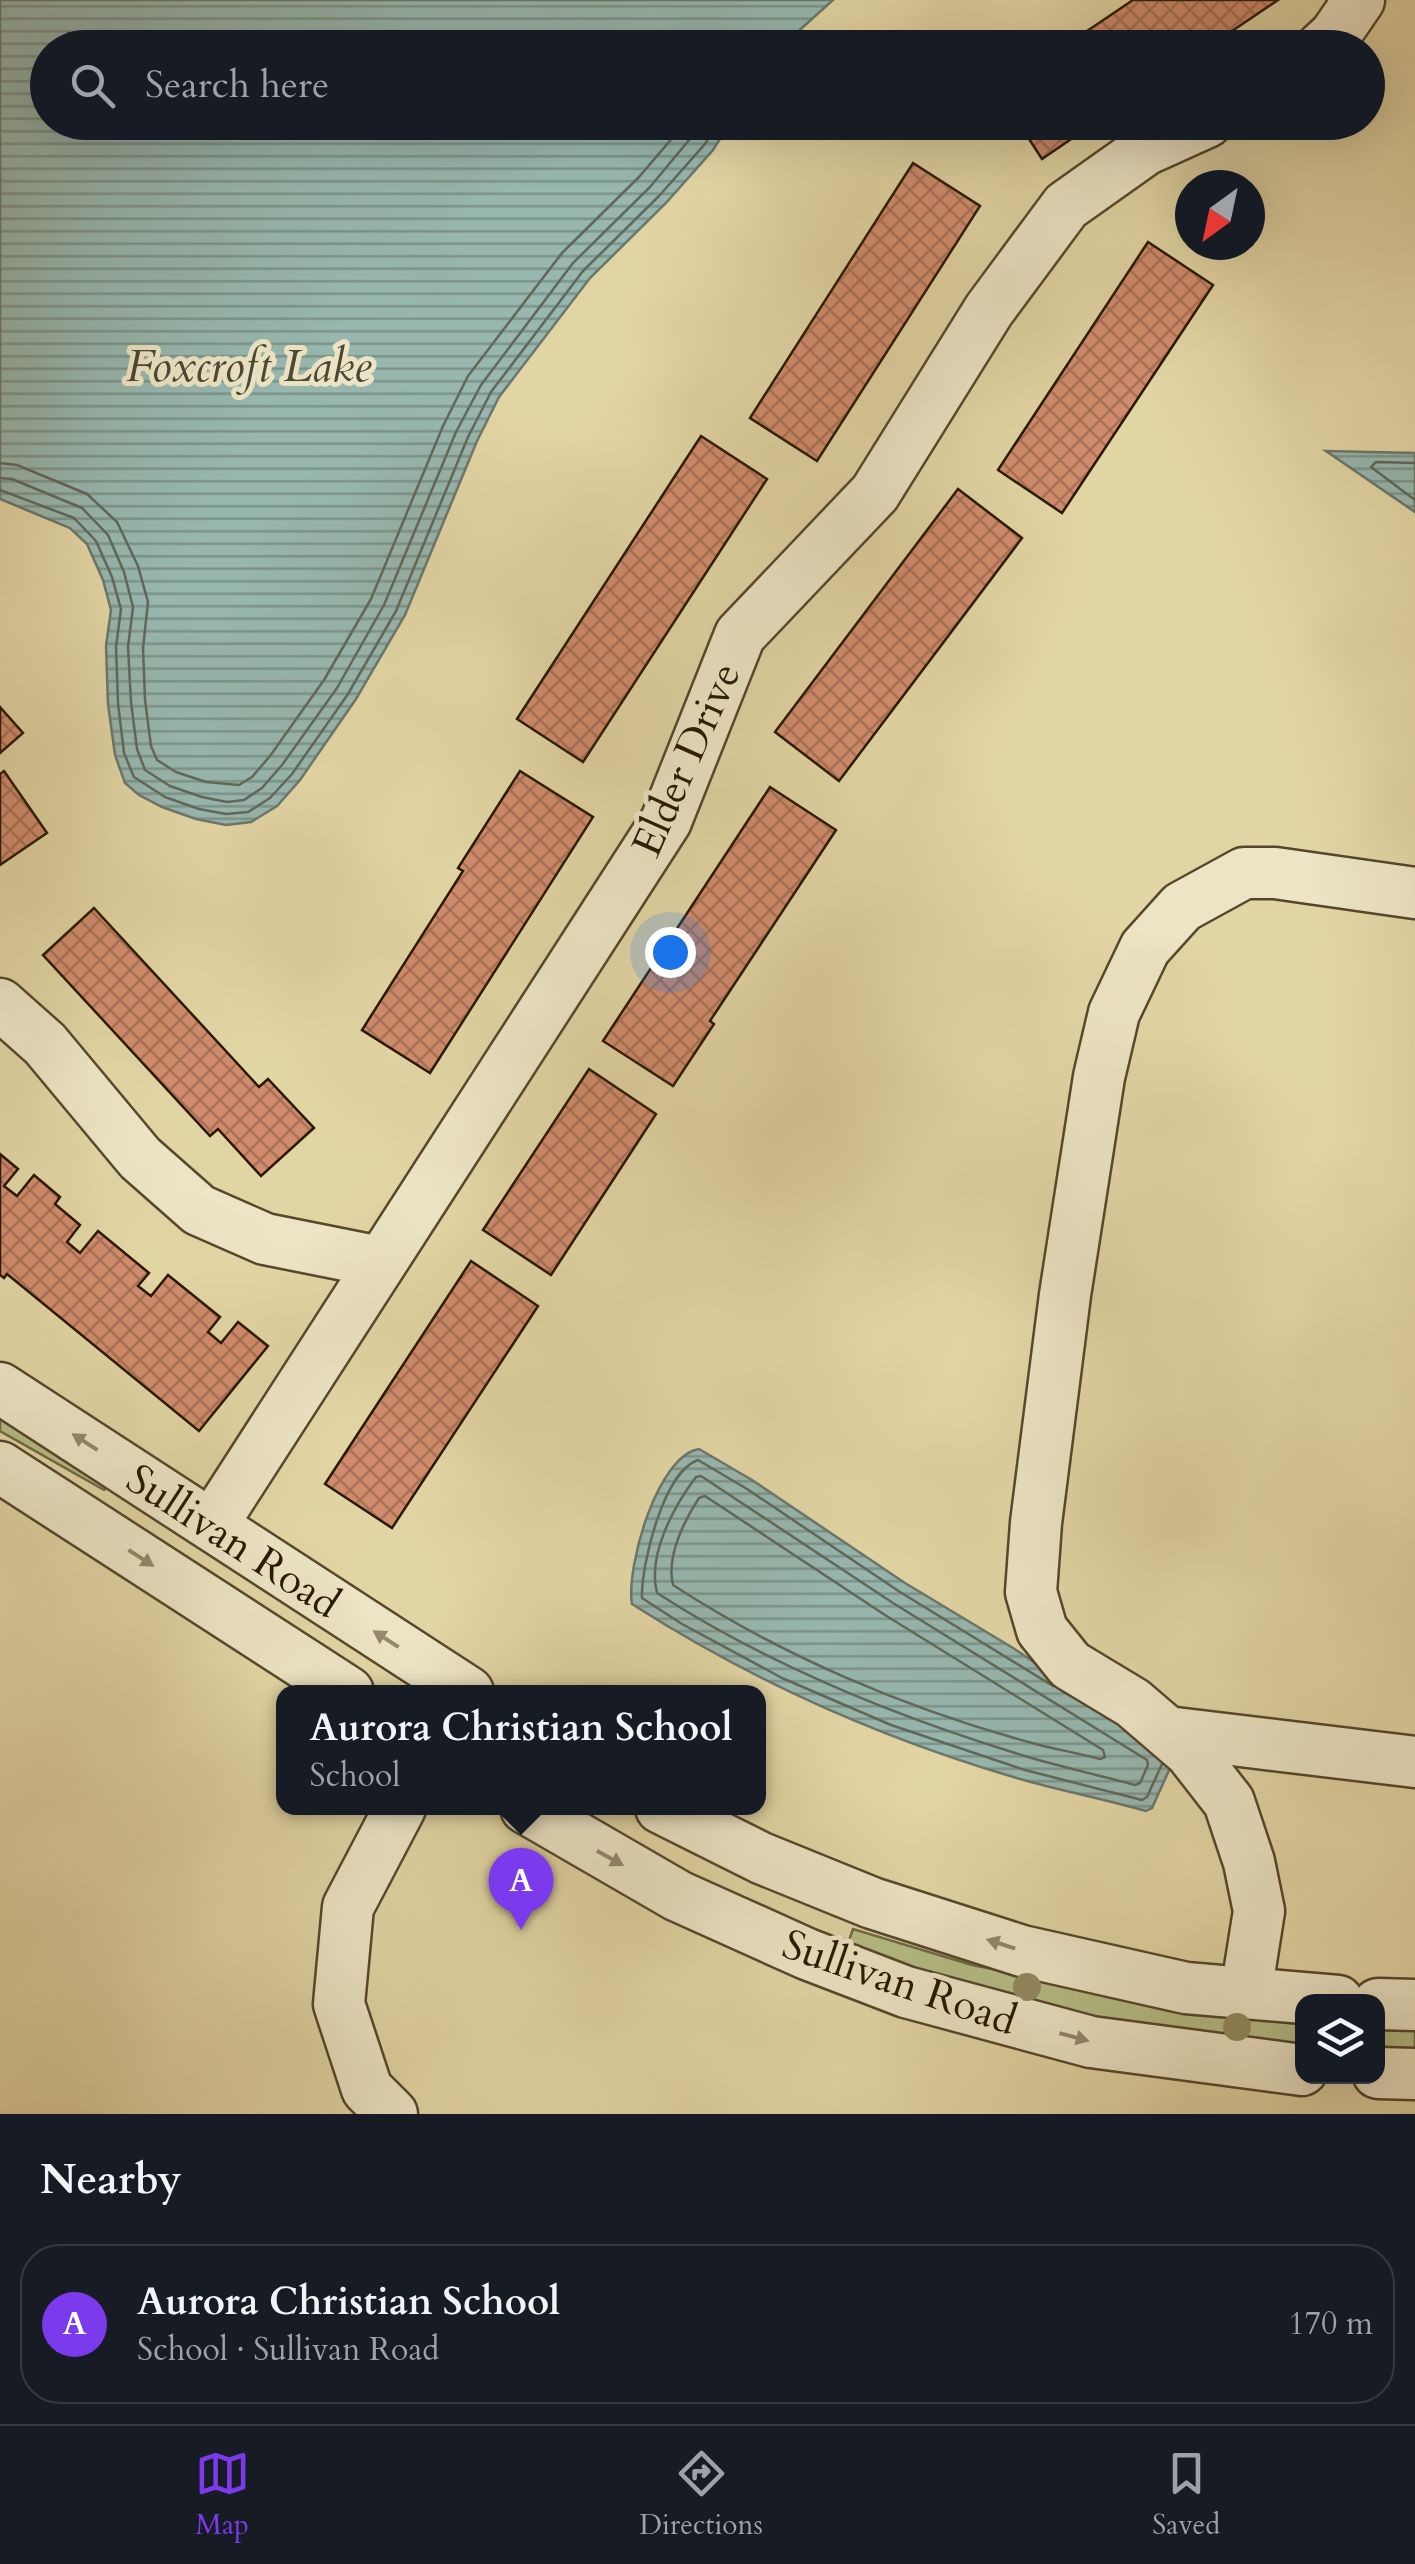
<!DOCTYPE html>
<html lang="en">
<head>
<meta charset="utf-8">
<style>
  body { margin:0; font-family:Cardo,serif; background:#20242c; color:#f1f3f6 }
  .controls { position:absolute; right:30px; bottom:30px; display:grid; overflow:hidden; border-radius:20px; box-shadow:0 10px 40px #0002 }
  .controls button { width:90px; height:90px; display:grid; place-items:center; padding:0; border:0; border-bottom:2px solid #363941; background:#171b24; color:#f1f3f6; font:50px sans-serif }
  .compass { position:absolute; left:1175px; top:170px; width:90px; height:90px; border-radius:50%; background:#171b24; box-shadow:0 10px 40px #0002; rotate:213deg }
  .you { position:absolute; left:670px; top:952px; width:35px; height:35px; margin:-25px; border:8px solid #fff; border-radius:50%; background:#1a73e8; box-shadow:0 0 0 15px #1a73e833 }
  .badge { display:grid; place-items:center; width:65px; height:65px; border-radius:50%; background:#7c3aed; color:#fff; font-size:32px; font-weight:700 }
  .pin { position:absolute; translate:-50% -82px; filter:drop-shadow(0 2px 5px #0008) }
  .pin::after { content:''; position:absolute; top:52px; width:35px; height:30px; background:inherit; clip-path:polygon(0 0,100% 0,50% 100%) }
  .popup { position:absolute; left:276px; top:1685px; width:490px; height:130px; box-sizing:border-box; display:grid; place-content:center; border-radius:20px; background:#171b24; filter:drop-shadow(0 2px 8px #0005); font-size:32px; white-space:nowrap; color:#9ea1a6 }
  .popup b { font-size:38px; color:#f1f3f6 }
  .popup::after { content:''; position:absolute; left:50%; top:100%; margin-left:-20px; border:20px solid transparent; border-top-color:#171b24 }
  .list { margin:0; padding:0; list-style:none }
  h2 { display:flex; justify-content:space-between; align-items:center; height:130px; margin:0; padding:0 40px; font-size:42px }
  h2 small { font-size:32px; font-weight:400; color:#9ea1a6 }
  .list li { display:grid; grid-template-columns:65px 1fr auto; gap:30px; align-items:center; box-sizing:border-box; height:160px; margin:0 20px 20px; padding:0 20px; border:2px solid #363941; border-radius:40px }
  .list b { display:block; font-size:38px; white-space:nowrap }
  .list p { margin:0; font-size:32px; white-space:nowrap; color:#9ea1a6 }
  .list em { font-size:32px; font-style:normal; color:#9ea1a6 }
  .icon { flex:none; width:55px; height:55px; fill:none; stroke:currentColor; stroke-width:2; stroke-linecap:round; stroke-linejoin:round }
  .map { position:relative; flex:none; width:1415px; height:2114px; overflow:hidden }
  .search { position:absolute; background:#171b24; box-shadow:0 10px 40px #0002; left:30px; right:30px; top:30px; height:110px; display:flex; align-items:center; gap:25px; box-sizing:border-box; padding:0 35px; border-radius:55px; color:#9ea1a6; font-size:38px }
  .sheet { height:310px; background:#171b24 }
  nav { display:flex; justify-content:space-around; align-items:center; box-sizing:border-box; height:140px; border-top:2px solid #363941; background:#171b24; font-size:28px; color:#9ea1a6 }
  nav a { display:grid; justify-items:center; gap:5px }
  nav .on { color:#7c3aed }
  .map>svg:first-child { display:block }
</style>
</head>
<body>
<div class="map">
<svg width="1415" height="2114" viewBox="0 0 1415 2114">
  <defs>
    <pattern id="water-rules" width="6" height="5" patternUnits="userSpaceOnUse" patternTransform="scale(2.5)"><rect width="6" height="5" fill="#97b7af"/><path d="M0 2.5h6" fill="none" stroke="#7b948c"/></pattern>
    <pattern id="building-cross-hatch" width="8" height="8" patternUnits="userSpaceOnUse" patternTransform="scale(2.5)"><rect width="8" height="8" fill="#d08c6c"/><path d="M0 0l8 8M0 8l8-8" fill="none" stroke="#a97157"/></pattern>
  </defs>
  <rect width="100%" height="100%" fill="#e2d5a4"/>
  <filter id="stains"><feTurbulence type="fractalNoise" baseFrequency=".002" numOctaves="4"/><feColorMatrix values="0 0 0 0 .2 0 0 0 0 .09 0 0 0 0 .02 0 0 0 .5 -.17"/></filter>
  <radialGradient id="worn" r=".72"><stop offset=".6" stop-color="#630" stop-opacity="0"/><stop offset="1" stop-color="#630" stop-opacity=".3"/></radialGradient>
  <!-- grass -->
  <g fill="#b5bd85" stroke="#6e6a44" stroke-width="2.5">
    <polygon points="0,1408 113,1480 104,1490 0,1431"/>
    <polygon points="853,1929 972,1965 1114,1993 1302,2021 1302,2049 1176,2034 1033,2006 847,1946"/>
    <polygon points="1378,2026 1415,2026 1415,2056 1378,2054"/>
  </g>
  <!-- water -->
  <g fill="url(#water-rules)" stroke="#6b776b" stroke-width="2.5">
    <polygon points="0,0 833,0 781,47 48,48 48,122 730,123 713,150 666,203 590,278 499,397 477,441 405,615 356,699 300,780 277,806 251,822 226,825 196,819 162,807 139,795 125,783 115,755 108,704 106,646 111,610 103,580 87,544 70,528 0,499"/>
    <polygon points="1326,451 1415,453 1415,512"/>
    <path d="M699 1449 752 1480 905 1583 1013 1648 1175 1757 1152 1808 1146 1811C1104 1799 1062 1791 1020 1779 883 1739 752 1681 632 1604 626 1567 657 1456 699 1449Z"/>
  </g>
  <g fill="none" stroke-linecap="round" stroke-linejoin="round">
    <!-- shore -->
    <g stroke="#60685a" stroke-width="2.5">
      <polyline points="0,463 17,465 87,494 117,522 138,566 148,602 143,648 145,700 151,746 157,760 176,772 206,782 239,785 252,777 270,756 324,680 371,599 443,426 468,376 562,253 639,177 686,122"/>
      <polyline points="1415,463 1376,462 1371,467 1415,500"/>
      <polyline points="0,478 12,479 82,508 108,535 124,572 133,607 128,647 131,702 137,749 145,770 170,786 202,797 227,802 244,800 262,788 282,765 337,688 384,605 456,432 481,385 573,263 650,187 704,122"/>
      <polyline points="0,490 74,518 96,541 112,577 121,609 116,647 118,703 124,753 134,777 165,797 199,809 226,814 248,812 270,798 292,774 348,694 396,611 468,437 491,392 583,271 659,196 705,144 718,122"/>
      <path d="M701 1476 893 1603 1147 1760 1148 1765 1140 1783 1135 1785C1099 1775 1061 1767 1025 1756 896 1717 770 1666 657 1593 647 1555 674 1506 696 1477Z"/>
      <path d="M705 1496 885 1615 1103 1750 1105 1757 1100 1759C1077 1753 1054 1749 1032 1743 907 1709 782 1656 673 1585 666 1557 684 1521 699 1498Z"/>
      <path d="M1053 1686 900 1592 747 1489 698 1460C664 1471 641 1564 642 1598L682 1624 782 1678 891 1725 1025 1770 1142 1800 1147 1797 1162 1764"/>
    </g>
  </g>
  <!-- building -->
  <g fill="url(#building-cross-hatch)" stroke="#281804" stroke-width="2.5">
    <polygon points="1133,0 1278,0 1207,48 1062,48"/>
    <polygon points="1018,122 1096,122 1042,159"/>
    <polygon points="913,163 980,206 817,461 750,418"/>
    <polygon points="1148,242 1213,285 1062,513 998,470"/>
    <polygon points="701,436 767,479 583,762 517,719"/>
    <polygon points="958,489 1022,538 839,781 775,732"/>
    <polygon points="0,707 23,733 0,753"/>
    <polygon points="4,771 47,833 0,865 0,774"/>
    <polygon points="520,771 593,817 430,1073 362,1030 463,871 458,868"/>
    <polygon points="770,787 836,830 710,1021 714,1024 673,1086 603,1041"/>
    <polygon points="94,908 259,1087 268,1079 314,1128 261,1176 218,1129 210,1136 43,955"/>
    <polygon points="589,1069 656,1114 551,1275 483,1230"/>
    <polygon points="0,1154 18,1169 4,1186 17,1196 34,1175 60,1197 55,1204 80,1225 67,1242 80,1253 98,1231 149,1273 138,1286 151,1296 168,1275 220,1317 208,1332 221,1343 238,1322 268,1346 199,1431 7,1274 4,1278 0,1275"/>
    <polygon points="471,1261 538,1306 392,1528 325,1484"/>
  </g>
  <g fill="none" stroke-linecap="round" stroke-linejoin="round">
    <!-- minor casing -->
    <g stroke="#56472c" stroke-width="55">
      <g id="minor">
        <polyline points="1321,48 1335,35 1359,0"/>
        <polyline points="0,1004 45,1044 140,1158 199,1210 265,1239 380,1262"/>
        <polyline points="0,1388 468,1692"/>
        <polyline points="0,1467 348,1692"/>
        <polyline points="212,1525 666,821 740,635 875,493 989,310 1066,206 1145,150 1207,122"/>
        <polyline points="1167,1732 1415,1762"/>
        <polyline points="526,1808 678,1896 807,1954 906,1992 1091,2042 1302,2070"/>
        <polyline points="661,1808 761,1858 872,1903 1022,1951 1186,1988 1338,2001"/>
        <polyline points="1246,1993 1259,1911 1249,1862 1229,1802 1190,1752 1133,1703 1070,1665 1042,1630 1031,1592 1036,1523 1065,1295 1099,1077 1114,1013 1145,948 1182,907 1244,873 1275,873 1415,893"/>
        <polyline points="1378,2004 1415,2005"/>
        <polyline points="1378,2073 1415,2074"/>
        <polyline points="392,2114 367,2089 339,2004 348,1907 400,1808"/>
      </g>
    </g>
    <!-- minor -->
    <use href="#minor" stroke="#ece4c4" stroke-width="50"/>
  </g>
  <!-- trees -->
  <g fill="#938961">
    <circle cx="1027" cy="1987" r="14"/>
    <circle cx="1237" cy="2027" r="14"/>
  </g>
  <!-- one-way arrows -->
  <defs><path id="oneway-solid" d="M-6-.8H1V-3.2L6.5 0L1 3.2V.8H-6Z" transform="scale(2.5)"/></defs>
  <g fill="#94886e">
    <use href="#oneway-solid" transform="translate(85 1442) rotate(-147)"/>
    <use href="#oneway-solid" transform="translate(141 1558) rotate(33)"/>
    <use href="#oneway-solid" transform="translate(386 1639) rotate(-147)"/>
    <use href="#oneway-solid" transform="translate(610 1858) rotate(29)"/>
    <use href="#oneway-solid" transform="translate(1001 1944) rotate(-162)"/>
    <use href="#oneway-solid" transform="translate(1074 2037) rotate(15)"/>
  </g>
  <g text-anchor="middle" stroke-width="10" stroke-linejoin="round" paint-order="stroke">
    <!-- street labels -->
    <g font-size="42" fill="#281804" stroke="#ece4c4">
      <text transform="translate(685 759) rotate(-66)" y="15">Elder Drive</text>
      <text transform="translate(234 1540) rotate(33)" y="15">Sullivan Road</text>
      <text transform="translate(900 1981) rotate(19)" y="15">Sullivan Road</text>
    </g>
    <!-- water labels -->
    <g font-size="45" font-style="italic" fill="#494837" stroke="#ece4c4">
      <text x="249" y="381">Foxcroft Lake</text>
    </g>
  </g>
  <rect width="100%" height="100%" filter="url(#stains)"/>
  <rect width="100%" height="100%" fill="url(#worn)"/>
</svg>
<div class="controls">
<button><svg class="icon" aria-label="layers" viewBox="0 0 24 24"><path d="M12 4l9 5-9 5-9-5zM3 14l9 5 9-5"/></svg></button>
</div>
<svg class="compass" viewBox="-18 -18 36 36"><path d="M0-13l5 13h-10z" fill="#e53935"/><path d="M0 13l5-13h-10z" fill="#9ea1a6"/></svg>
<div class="you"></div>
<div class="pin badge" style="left:521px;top:1930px">A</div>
<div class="popup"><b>Aurora Christian School</b>School</div>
<div class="search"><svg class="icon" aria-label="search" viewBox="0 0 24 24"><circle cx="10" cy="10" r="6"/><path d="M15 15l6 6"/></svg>Search here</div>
</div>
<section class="sheet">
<h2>Nearby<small></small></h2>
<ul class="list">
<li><span class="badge">A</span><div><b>Aurora Christian School</b><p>School · Sullivan Road</p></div><em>170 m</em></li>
</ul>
</section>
<nav>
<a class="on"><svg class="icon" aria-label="map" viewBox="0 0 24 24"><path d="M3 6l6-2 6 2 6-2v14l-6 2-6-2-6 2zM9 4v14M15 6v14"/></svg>Map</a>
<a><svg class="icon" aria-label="directions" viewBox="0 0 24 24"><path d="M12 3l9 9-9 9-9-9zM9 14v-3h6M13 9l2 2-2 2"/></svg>Directions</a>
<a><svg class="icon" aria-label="saved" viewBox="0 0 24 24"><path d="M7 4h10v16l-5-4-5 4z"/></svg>Saved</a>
</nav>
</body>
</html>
